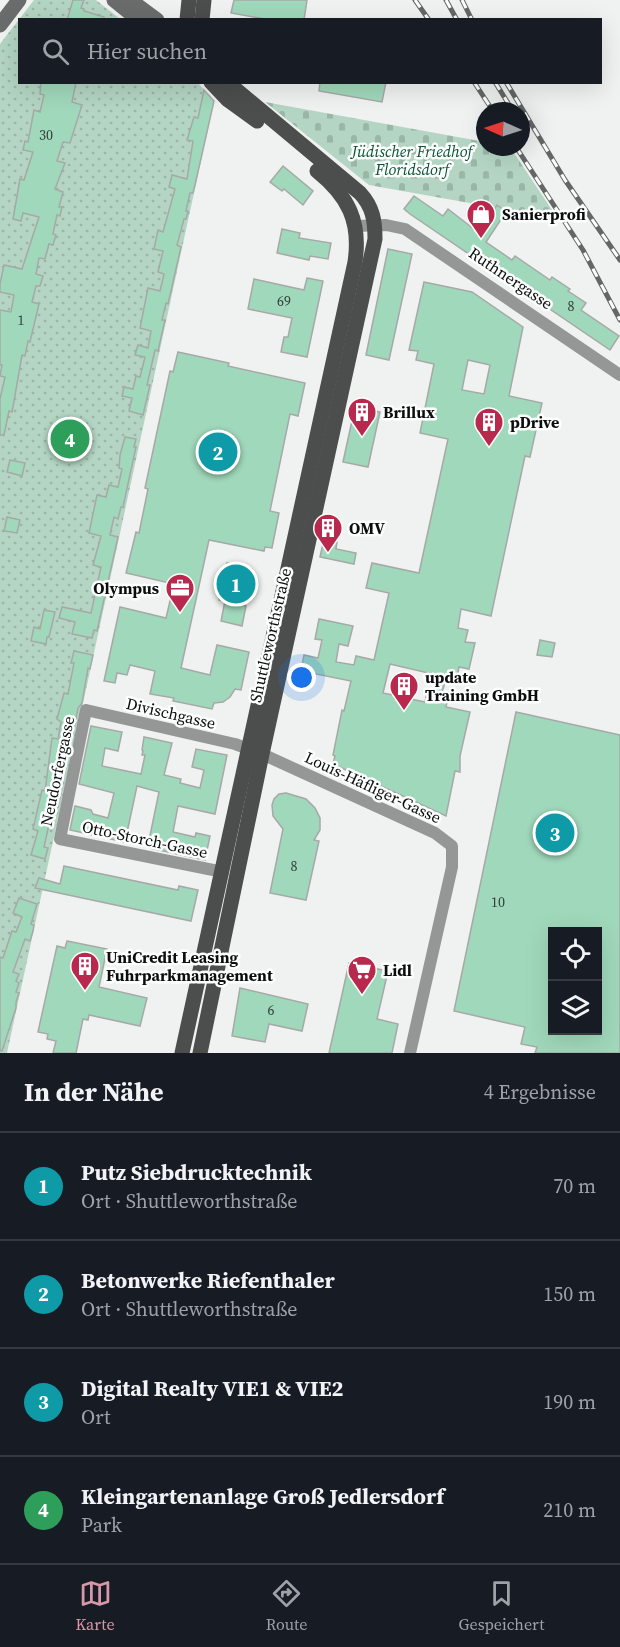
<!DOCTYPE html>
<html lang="de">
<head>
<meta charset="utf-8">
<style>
  body { margin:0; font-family:"Source Serif 4",serif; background:#20242c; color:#f1f3f6 }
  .controls { position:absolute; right:18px; bottom:18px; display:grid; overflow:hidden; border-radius:0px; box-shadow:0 6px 24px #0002 }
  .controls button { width:54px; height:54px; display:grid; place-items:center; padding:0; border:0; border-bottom:2px solid #363941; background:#171b24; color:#f1f3f6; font:30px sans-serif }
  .compass { position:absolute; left:476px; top:102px; width:54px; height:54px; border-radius:50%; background:#171b24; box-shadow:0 6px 24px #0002; rotate:273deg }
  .you { position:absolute; left:302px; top:678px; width:21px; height:21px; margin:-15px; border:4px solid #fff; border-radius:50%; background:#1a73e8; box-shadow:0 0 0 9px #1a73e833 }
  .badge { display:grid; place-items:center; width:39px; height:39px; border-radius:50%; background:#d898aa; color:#fff; font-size:20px; font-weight:700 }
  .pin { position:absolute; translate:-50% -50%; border:3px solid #fff; box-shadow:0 2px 6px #0006 }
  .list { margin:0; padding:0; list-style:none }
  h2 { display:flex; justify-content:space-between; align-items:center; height:78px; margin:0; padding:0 24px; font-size:26px }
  h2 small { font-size:20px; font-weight:400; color:#9ea1a6 }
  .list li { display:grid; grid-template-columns:39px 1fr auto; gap:18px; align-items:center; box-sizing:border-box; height:108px; padding:0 24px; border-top:2px solid #363941 }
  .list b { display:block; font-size:22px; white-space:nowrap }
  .list p { margin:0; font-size:20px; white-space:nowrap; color:#9ea1a6 }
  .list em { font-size:20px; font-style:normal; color:#9ea1a6 }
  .icon { flex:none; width:33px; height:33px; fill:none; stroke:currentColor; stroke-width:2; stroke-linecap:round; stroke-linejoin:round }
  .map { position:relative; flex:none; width:620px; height:1053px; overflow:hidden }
  .search { position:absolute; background:#171b24; box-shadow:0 6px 24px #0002; left:18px; right:18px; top:18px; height:66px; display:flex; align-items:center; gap:15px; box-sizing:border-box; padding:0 21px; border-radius:0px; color:#9ea1a6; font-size:22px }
  .sheet { height:510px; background:#171b24 }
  nav { display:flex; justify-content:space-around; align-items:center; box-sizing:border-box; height:84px; border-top:2px solid #363941; background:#171b24; font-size:16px; color:#9ea1a6 }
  nav a { display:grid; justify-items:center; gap:3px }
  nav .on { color:#d898aa }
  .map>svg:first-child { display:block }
</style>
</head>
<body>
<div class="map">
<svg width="620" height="1053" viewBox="0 0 620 1053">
  <defs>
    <pattern id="cemetery-stones" width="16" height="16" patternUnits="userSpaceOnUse" patternTransform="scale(1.5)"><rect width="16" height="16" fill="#b4d5c3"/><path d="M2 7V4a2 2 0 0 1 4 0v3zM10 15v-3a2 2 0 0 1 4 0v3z" fill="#9ab6a6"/></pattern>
    <pattern id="park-dots" width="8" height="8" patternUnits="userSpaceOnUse" patternTransform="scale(1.5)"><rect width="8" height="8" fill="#b4d5c3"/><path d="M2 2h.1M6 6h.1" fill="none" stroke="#9ab6a6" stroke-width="1.8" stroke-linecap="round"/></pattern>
  </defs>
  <rect width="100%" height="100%" fill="#eff2f0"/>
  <!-- cemetery -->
  <polygon fill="url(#cemetery-stones)" points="265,102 485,142 485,147 510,147 558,219 369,185"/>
  <!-- park -->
  <polygon fill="url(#park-dots)" points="34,0 96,0 120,19 20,20 20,82 198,83 214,101 7,1053 0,1053 0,44"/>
  <!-- building -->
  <g fill="#a0d8bb" stroke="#a6a9a7" stroke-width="1.5" fill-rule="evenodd">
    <polygon points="73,0 84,0 81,8 84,9 84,11 104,17 104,20 67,20"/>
    <polygon points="234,0 307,0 304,20 270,20 231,13"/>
    <polygon points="41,82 76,82 72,102 82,105 70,143 63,142 57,161 65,163 55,189 63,192 59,207 62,207 60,216 57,215 53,234 56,235 53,245 49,244 45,259 39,258 36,274 43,276 40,286 36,286 32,302 39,304 30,342 28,341 25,356 22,355 13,407 12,412 9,411 4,435 0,435 0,399 5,377 0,376 2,365 0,365 0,310 11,312 14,295 0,292 0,284 4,265 22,269 39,217 23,213 21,221 13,219 20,179 24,180 33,152 23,150 25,141 28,142 34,110 40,112 44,95 40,94"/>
    <polygon points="320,82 386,82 382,102 319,91"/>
    <polygon points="204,90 214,101 195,185 193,193 190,193 186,211 188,211 186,219 184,219 177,245 181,247 168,304 166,303 162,320 165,320 158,351 155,350 147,385 150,385 143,415 129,411 132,398 122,396 124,387 133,389 136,376 140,377 145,357 135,355 138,345 148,348 151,331 140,328 148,288 160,291 164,274 158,272 163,251 154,249 158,230 163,232 175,189 169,187 172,175 187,179 193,141 187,140 194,117 198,118"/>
    <polygon points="283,166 313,191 303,205 284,189 282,191 270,182"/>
    <polygon points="414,196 443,216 448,209 479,233 497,205 506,212 486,242 512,260 515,256 550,280 552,277 570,289 568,291 586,303 581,310 619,336 610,350 410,214 404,209"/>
    <polygon points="282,229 300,233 299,238 331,243 328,259 310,256 309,260 277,253"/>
    <polygon points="388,249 412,254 389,360 366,355"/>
    <polygon points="307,278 323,281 307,357 281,352 284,337 288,337 292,318 248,309 254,279 304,290"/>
    <path d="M424 282 472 292 523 327 509 396 542 403 530 457 525 456 491 616 461 609 458 628 468 630 465 642 475 643 469 669 459 667 457 679 447 677 441 695 448 697 446 707 470 712 460 756V772L455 771 446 816 333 764 335 756 333 755 342 710 344 711 351 681 301 671 304 655 318 658 322 640 315 639 319 619 353 626 348 646 339 644 336 662 354 665 356 656 374 660 389 593 366 588 372 563 419 573 448 439 420 433 434 364 416 360 418 351 409 350ZM468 360 490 365 484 394 462 390ZM390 664 437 675 435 694 427 692 425 702 383 693Z"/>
    <polygon points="178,352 229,363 228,366 305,383 298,416 290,414 270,511 279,513 272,548 265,547 264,551 209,540 181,668 210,675 217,645 249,652 241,690 235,689 230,697 223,702 214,703 212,709 173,701 174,698 150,694 155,671 130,665 127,675 117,673 115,683 104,681 120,607 166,618 174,584 126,573 136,532 139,533 148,489 145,488 170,371 173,372"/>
    <polygon points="355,407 380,412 368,467 343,462"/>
    <polygon points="125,437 136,439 134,447 136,447 123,507 121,507 118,519 114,517 110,535 118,537 97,631 94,630 92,638 72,634 75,622 59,618 62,607 91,613 101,567 93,565 101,536 89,533 97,495 106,497 109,485 118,487 122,469 119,468 120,455"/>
    <polygon points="10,460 25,463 22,476 7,472"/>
    <polygon points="7,517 20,520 17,533 4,531"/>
    <polygon points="324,539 337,542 336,549 356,553 354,564 320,557"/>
    <polygon points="227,563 252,569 244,605 246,606 242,626 221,621 225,601 219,600"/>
    <polygon points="44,610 55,612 49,637 47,637 46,644 31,641 34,627 40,629"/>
    <polygon points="540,640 555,643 552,657 537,655"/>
    <polygon points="74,651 93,655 90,669 88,668 82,703 78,708 73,734 68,733 61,767 63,767 62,771 65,772 58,807 55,806 51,821 50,820 44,847 48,848 45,859 31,855 38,831 33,829 42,790 45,791 52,738 58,739 61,722 57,719 64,693 68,694 74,663 71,663"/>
    <path d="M516 712 620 735V1053H535L537 1047 521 1044 525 1027 454 1011ZM552 932H597V1030H552Z"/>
    <polygon points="91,726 122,732 118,751 105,748 102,766 141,774 145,755 142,755 143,751 142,750 144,737 172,743 164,775 181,779 180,783 200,788 204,770 192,767 196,749 227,755 215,814 178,806 173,832 195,837 196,833 210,836 205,860 150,848 148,845 159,792 137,786 125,842 70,830 75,806 91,810 93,814 108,818 114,793 79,784"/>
    <polygon points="286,793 306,799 315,808 320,818 320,830 314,840 319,841 306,900 270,893 283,829 273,816 272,805 274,799 279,794"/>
    <polygon points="64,866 178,890 179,886 198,890 191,921 35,888 39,878 60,884"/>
    <polygon points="19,898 37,904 31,924 34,925 33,931 30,941 25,939 13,972 19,974 16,981 19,983 16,992 19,993 16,1002 16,1008 2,1051 0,1051 0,957 3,958 12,931 16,932 22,917 13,913"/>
    <polygon points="67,941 107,949 99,987 147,998 140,1026 89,1015 88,1020 83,1019 76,1053 53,1053 56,1041 47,1039 48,1034 38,1032 57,946 65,948"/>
    <polygon points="349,963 388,971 377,1019 398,1024 392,1053 329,1053"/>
    <polygon points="240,988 308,1004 302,1031 269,1024 265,1042 232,1036"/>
  </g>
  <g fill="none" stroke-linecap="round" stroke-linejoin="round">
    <!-- street -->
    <g stroke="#959796" stroke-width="12">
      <polyline points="355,226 386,225 405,229 620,375"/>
      <polyline points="223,872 60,839 86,710 235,744 262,754 435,833 452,846 452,867 410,1053"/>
    </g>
    <!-- secondary -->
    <g stroke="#6a6c6b" stroke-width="15">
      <polyline points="114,0 135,17"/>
      <polyline points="130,0 157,20"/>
      <polyline points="0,25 19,0"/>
    </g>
    <!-- primary -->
    <g stroke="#4c4e4d" stroke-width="15">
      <polyline points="187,20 189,0"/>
      <polyline points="202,20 204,0"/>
      <polyline points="211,82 228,100 257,121"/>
      <path d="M182 1053 355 262C361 221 348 196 317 171"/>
      <path d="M200 1053 262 754 375 239C375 221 373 207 360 193L227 82"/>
    </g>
    <!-- rail casing -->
    <g stroke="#656766" stroke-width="5">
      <g id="rail">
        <polyline points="415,0 429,20"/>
        <polyline points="446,0 457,20"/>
        <polyline points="462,0 472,20"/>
        <polyline points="474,82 493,111"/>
        <polyline points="495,82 511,108"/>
        <polyline points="506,82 565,180 620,260"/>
        <polyline points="516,147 583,250 620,320"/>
      </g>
    </g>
    <!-- rail -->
    <use href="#rail" stroke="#fdfffe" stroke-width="3" stroke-dasharray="9" stroke-linecap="butt"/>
  </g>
  <!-- icons -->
  <defs>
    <g id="shop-pin" transform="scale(1.5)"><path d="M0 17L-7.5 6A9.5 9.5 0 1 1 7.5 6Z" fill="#b9284d" stroke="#fdfffe"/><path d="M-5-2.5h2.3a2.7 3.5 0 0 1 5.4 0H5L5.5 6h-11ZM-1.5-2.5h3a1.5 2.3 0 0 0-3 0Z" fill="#fff"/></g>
    <g id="building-pin" transform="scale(1.5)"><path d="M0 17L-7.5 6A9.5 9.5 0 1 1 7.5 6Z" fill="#b9284d" stroke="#fdfffe"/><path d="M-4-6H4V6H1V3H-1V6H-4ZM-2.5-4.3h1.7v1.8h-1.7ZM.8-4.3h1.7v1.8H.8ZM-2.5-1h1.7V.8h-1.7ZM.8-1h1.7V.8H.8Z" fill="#fff"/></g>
    <g id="office-pin" transform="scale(1.5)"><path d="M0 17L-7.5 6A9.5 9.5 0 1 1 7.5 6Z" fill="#b9284d" stroke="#fdfffe"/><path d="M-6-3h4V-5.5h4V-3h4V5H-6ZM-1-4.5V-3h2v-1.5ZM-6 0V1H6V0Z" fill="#fff"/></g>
    <g id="supermarket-pin" transform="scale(1.5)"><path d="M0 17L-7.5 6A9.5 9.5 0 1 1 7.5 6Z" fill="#b9284d" stroke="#fdfffe"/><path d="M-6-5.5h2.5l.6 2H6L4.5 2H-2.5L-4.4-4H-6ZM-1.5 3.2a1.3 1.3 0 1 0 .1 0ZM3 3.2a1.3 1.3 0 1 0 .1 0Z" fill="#fff"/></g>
  </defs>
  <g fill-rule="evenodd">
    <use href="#shop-pin" x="481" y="214"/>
    <use href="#building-pin" x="362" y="412"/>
    <use href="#building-pin" x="489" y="422"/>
    <use href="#building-pin" x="328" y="528"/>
    <use href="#office-pin" x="180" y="588"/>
    <use href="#building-pin" x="404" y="686"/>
    <use href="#building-pin" x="85" y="966"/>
    <use href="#supermarket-pin" x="362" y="970"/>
  </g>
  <g text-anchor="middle" stroke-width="5" stroke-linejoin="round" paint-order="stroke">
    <!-- number labels -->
    <g font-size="14" fill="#314038">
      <text x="46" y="140">30</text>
      <text x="284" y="306">69</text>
      <text x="571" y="311">8</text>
      <text x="21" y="325">1</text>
      <text x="294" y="871">8</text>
      <text x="498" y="907">10</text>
      <text x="271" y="1015">6</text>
    </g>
    <!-- park labels -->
    <g font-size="16" font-style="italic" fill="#0c5237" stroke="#fdfffe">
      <text x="412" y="157">Jüdischer Friedhof<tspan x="412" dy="18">Floridsdorf</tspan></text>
    </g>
    <!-- poi labels -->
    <g font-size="16" font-weight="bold" fill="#0c0d0d" stroke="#fdfffe" text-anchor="start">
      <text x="502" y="220">Sanierprofi</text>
      <text x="383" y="418">Brillux</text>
      <text x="510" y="428">pDrive</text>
      <text x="349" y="534">OMV</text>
      <text x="159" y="594" text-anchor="end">Olympus</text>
      <text x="425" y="683">update<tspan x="425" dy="18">Training GmbH</tspan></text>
      <text x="106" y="963">UniCredit Leasing<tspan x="106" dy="18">Fuhrparkmanagement</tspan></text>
      <text x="383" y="976">Lidl</text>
    </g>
    <!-- street labels -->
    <g font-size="16" fill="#0c0d0d" stroke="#fdfffe">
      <text transform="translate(511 278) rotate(34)" y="6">Ruthnergasse</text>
      <text transform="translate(270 635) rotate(-77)" y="6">Shuttleworthstraße</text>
      <text transform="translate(171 713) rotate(13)" y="6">Divischgasse</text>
      <text transform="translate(57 771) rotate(-78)" y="6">Neudorfergasse</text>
      <text transform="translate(373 787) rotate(25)" y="6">Louis-Häfliger-Gasse</text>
      <text transform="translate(145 839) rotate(12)" y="6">Otto-Storch-Gasse</text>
    </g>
  </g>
</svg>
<div class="controls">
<button><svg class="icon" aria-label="locate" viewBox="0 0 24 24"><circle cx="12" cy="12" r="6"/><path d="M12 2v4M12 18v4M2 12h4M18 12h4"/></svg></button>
<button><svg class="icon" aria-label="layers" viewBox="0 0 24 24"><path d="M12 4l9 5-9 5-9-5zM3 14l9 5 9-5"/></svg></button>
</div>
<svg class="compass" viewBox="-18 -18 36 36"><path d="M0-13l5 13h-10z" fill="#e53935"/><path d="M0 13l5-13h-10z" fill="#9ea1a6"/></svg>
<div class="you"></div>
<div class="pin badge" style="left:236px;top:584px;background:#0f9aa8">1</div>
<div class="pin badge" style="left:218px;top:452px;background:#0f9aa8">2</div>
<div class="pin badge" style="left:555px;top:833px;background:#0f9aa8">3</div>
<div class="pin badge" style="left:70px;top:439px;background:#2e9e5b">4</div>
<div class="search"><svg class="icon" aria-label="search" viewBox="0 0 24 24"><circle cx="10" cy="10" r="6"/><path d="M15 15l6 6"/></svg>Hier suchen</div>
</div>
<section class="sheet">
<h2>In der Nähe<small>4 Ergebnisse</small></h2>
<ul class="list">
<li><span class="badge" style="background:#0f9aa8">1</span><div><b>Putz Siebdrucktechnik</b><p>Ort · Shuttleworthstraße</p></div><em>70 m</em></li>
<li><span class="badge" style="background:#0f9aa8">2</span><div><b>Betonwerke Riefenthaler</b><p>Ort · Shuttleworthstraße</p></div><em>150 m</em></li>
<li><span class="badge" style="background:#0f9aa8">3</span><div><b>Digital Realty VIE1 &amp; VIE2</b><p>Ort</p></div><em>190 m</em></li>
<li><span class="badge" style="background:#2e9e5b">4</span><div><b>Kleingartenanlage Groß Jedlersdorf</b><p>Park</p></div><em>210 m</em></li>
</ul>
</section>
<nav>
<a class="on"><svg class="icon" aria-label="map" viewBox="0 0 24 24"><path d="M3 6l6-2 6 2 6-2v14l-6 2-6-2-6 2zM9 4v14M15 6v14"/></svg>Karte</a>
<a><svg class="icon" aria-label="directions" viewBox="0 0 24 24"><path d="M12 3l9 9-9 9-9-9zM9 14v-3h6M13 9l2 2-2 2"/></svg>Route</a>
<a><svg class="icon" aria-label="saved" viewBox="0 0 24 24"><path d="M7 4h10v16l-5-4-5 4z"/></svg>Gespeichert</a>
</nav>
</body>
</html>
